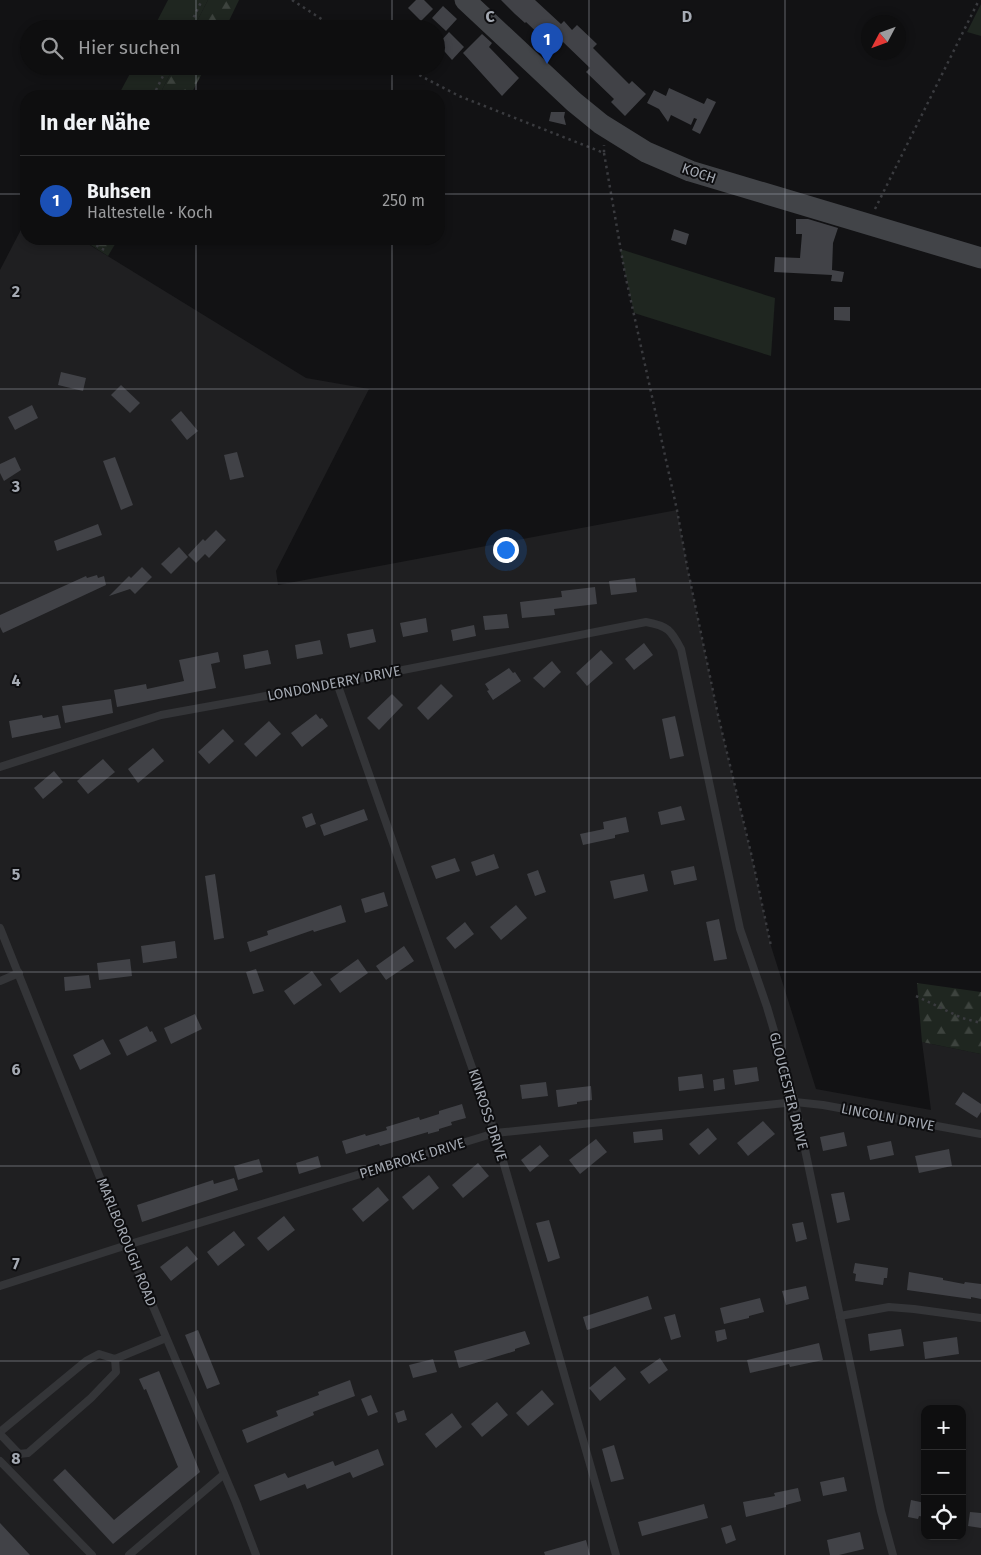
<!DOCTYPE html>
<html lang="de">
<head>
<meta charset="utf-8">
<style>
  body { margin:0; font-family:"Fira Sans",sans-serif; background:#171718; color:#f1f3f6 }
  .controls { position:absolute; right:15px; bottom:15px; display:grid; overflow:hidden; border-radius:10px; box-shadow:0 2px 8px #0003 }
  .controls button { width:45px; height:45px; display:grid; place-items:center; padding:0; border:0; border-bottom:1px solid #2e2e2f; background:#0e0e0f; color:#f1f3f6; font:25px sans-serif }
  .compass { position:absolute; left:861px; top:15px; width:45px; height:45px; border-radius:50%; background:#0e0e0f; box-shadow:0 2px 8px #0003; rotate:229deg }
  .you { position:absolute; left:505px; top:549px; width:18px; height:18px; margin:-12px; border:4px solid #fff; border-radius:50%; background:#1a73e8; box-shadow:0 0 0 8px #1a73e833 }
  .badge { display:grid; place-items:center; width:32px; height:32px; border-radius:50%; background:#dca842; color:#fff; font-size:16px; font-weight:700 }
  .pin { position:absolute; translate:-50% -41px; filter:drop-shadow(0 1px 2px #0008) }
  .pin::after { content:''; position:absolute; top:26px; width:18px; height:15px; background:inherit; clip-path:polygon(0 0,100% 0,50% 100%) }
  .list { margin:0; padding:0; list-style:none }
  h2 { display:flex; justify-content:space-between; align-items:center; height:65px; margin:0; padding:0 20px; font-size:21px }
  h2 small { font-size:16px; font-weight:400; color:#9b9c9e }
  .list li { display:grid; grid-template-columns:32px 1fr auto; gap:15px; align-items:center; box-sizing:border-box; height:90px; padding:0 20px; border-top:1px solid #2e2e2f }
  .list b { display:block; font-size:19px; white-space:nowrap }
  .list p { margin:0; font-size:16px; white-space:nowrap; color:#9b9c9e }
  .list em { font-size:16px; font-style:normal; color:#9b9c9e }
  .icon { flex:none; width:28px; height:28px; fill:none; stroke:currentColor; stroke-width:2; stroke-linecap:round; stroke-linejoin:round }
  .map { position:relative; flex:none; width:981px; height:1555px; overflow:hidden }
  .search { position:absolute; background:#0e0e0f; box-shadow:0 2px 8px #0003; left:20px; top:20px; width:425px; height:55px; display:flex; align-items:center; gap:12px; box-sizing:border-box; padding:0 18px; border-radius:28px; color:#9b9c9e; font-size:19px }
  .panel { position:absolute; background:#0e0e0f; box-shadow:0 2px 8px #0003; left:20px; top:90px; width:425px; height:155px; border-radius:20px }
  .map>svg:first-child { display:block }
</style>
</head>
<body>
<div class="map">
<svg width="981" height="1555" viewBox="0 0 981 1555">
  <defs>
    <pattern id="forest-firs" width="22" height="20" patternUnits="userSpaceOnUse" patternTransform="scale(1.25)"><rect width="22" height="20" fill="#1f2620"/><path d="M5 1l3.5 6h-7zM16 11l3.5 6h-7z" fill="#3d433e"/></pattern>
  </defs>
  <rect width="100%" height="100%" fill="#121214"/>
  <!-- built -->
  <path fill="#1f1f21" fill-rule="evenodd" d="M26 220V239H80L306 378 369 389 276 571 278 585 677 510 687 566 718 715 751 853 771 946 816 1089 931 1110 922 1042 981 1054V1555H0V270ZM925 1409H962V1536H925Z"/>
  <!-- grass -->
  <g fill="#1f2620">
    <polygon points="168,0 208,0 193,29 153,29"/>
    <polygon points="981,4 981,36 967,32"/>
    <polygon points="134,66 174,66 159,96 118,96"/>
    <polygon points="620,249 775,298 771,356 634,313"/>
  </g>
  <!-- forest -->
  <g fill="url(#forest-firs)">
    <polygon points="208,0 239,0 225,29 193,29"/>
    <polygon points="174,66 206,66 190,96 159,96"/>
    <polygon points="87,239 118,239 108,256 86,242"/>
    <polygon points="917,983 981,992 981,1054 922,1042"/>
  </g>
  <!-- building -->
  <g fill="#414247">
    <polygon points="416,0 424,0 433,9 421,21 408,8"/>
    <polygon points="501,0 535,0 561,24 564,21 572,30 577,25 597,44 593,48 629,84 632,81 646,94 625,116 611,102 614,99 586,72 590,68 562,41 560,43 551,34 545,40 526,22 525,23 515,14"/>
    <polygon points="443,6 457,19 446,31 432,18"/>
    <polygon points="449,32 464,47 452,60 438,44"/>
    <polygon points="482,34 492,43 489,47 519,78 502,96 463,53"/>
    <polygon points="669,88 704,104 707,98 716,102 700,134 692,130 697,119 694,118 691,125 671,115 668,122 659,109 647,103 654,90 666,96"/>
    <polygon points="551,112 565,112 564,117 566,125 549,121"/>
    <polygon points="796,219 808,219 838,228 833,243 832,270 844,272 842,282 831,281 832,275 774,272 775,257 800,258 802,234 796,234"/>
    <polygon points="674,229 689,234 686,245 671,240"/>
    <polygon points="834,307 850,307 850,321 834,320"/>
    <polygon points="61,372 86,378 83,391 58,385"/>
    <polygon points="121,385 140,403 130,413 111,395"/>
    <polygon points="32,405 38,418 15,430 8,417"/>
    <polygon points="181,411 198,431 187,440 171,420"/>
    <polygon points="237,452 244,477 230,480 224,455"/>
    <polygon points="15,457 21,470 4,481 0,473 0,464"/>
    <polygon points="115,457 133,505 121,510 103,461"/>
    <polygon points="98,524 102,535 57,551 54,541"/>
    <polygon points="216,530 226,540 209,558 205,554 196,563 188,555 203,539 205,541"/>
    <polygon points="179,547 188,557 171,574 161,564"/>
    <polygon points="142,567 152,577 135,594 130,589 109,596 129,576 131,578"/>
    <polygon points="97,575 98,578 104,576 106,585 3,633 0,627 0,615 86,576 87,578"/>
    <polygon points="635,578 637,592 611,595 609,581"/>
    <polygon points="595,587 597,604 554,609 555,615 522,618 520,602 562,597 561,591"/>
    <polygon points="507,614 509,628 485,630 483,616"/>
    <polygon points="426,618 428,632 403,637 400,623"/>
    <polygon points="474,625 476,636 453,641 451,630"/>
    <polygon points="373,629 376,642 350,648 347,634"/>
    <polygon points="320,640 323,654 297,659 295,645"/>
    <polygon points="644,643 653,655 634,670 625,659"/>
    <polygon points="268,650 271,664 245,669 243,655"/>
    <polygon points="601,650 613,663 587,686 576,673"/>
    <polygon points="218,652 220,662 211,664 216,688 117,707 114,690 146,684 147,689 184,681 179,660"/>
    <polygon points="552,661 561,672 544,688 533,678"/>
    <polygon points="509,668 513,673 515,672 521,681 493,700 487,691 489,690 485,684"/>
    <polygon points="441,684 453,696 428,720 417,708"/>
    <polygon points="392,694 403,705 379,730 367,718"/>
    <polygon points="111,699 113,713 65,723 62,706"/>
    <polygon points="316,714 320,719 322,718 328,726 302,747 291,733"/>
    <polygon points="42,715 43,718 58,715 61,728 12,738 9,721"/>
    <polygon points="675,716 684,756 670,759 662,719"/>
    <polygon points="269,721 281,734 256,757 244,744"/>
    <polygon points="223,729 234,741 209,764 198,752"/>
    <polygon points="153,748 164,761 138,783 128,769"/>
    <polygon points="103,759 115,772 88,794 77,781"/>
    <polygon points="54,771 63,782 43,799 34,788"/>
    <polygon points="681,806 685,820 661,825 658,812"/>
    <polygon points="364,809 368,820 324,836 320,825"/>
    <polygon points="312,813 316,824 306,828 302,817"/>
    <polygon points="626,817 629,832 615,835 615,838 583,845 580,834 604,829 603,822"/>
    <polygon points="494,854 499,868 476,876 471,862"/>
    <polygon points="455,858 460,871 436,879 431,866"/>
    <polygon points="694,866 697,880 674,885 671,871"/>
    <polygon points="538,870 546,892 535,896 527,874"/>
    <polygon points="215,874 224,938 214,940 205,876"/>
    <polygon points="644,874 648,891 614,899 610,881"/>
    <polygon points="384,892 388,906 365,913 361,899"/>
    <polygon points="341,905 346,922 314,932 313,930 250,952 247,942 268,935 267,931"/>
    <polygon points="516,905 527,918 501,940 490,927"/>
    <polygon points="719,919 727,959 714,961 706,922"/>
    <polygon points="465,922 474,934 455,949 446,938"/>
    <polygon points="175,941 177,958 143,963 141,946"/>
    <polygon points="404,946 414,961 386,980 376,966"/>
    <polygon points="130,959 132,976 99,980 97,963"/>
    <polygon points="358,959 368,973 340,993 330,979"/>
    <polygon points="256,969 264,991 253,994 246,972"/>
    <polygon points="312,971 322,985 294,1005 284,991"/>
    <polygon points="89,975 91,988 65,991 64,977"/>
    <polygon points="195,1014 202,1029 171,1044 164,1028"/>
    <polygon points="147,1026 150,1032 152,1031 157,1041 127,1056 119,1040"/>
    <polygon points="103,1039 111,1054 80,1070 73,1055"/>
    <polygon points="757,1067 759,1081 735,1085 733,1070"/>
    <polygon points="702,1074 704,1088 679,1091 678,1077"/>
    <polygon points="724,1078 725,1089 714,1091 713,1080"/>
    <polygon points="546,1082 548,1096 522,1099 520,1085"/>
    <polygon points="591,1086 592,1100 577,1102 577,1104 558,1107 556,1090"/>
    <polygon points="963,1092 981,1104 981,1112 977,1118 955,1104"/>
    <polygon points="462,1104 466,1118 451,1122 452,1125 439,1129 439,1131 428,1134 428,1132 380,1146 379,1144 346,1154 342,1141 365,1134 366,1136 387,1130 386,1127 419,1117 420,1120 439,1114 439,1111"/>
    <polygon points="763,1121 775,1134 748,1156 737,1143"/>
    <polygon points="708,1128 717,1139 699,1155 689,1144"/>
    <polygon points="662,1129 663,1140 634,1143 633,1132"/>
    <polygon points="844,1132 847,1146 823,1151 820,1137"/>
    <polygon points="596,1139 607,1152 580,1174 569,1160"/>
    <polygon points="891,1141 894,1155 870,1160 867,1146"/>
    <polygon points="540,1145 549,1156 530,1172 521,1160"/>
    <polygon points="949,1149 952,1166 919,1173 915,1156"/>
    <polygon points="318,1156 321,1167 299,1174 296,1163"/>
    <polygon points="259,1159 263,1172 238,1180 234,1166"/>
    <polygon points="478,1163 489,1176 463,1198 452,1185"/>
    <polygon points="429,1175 439,1188 413,1210 402,1197"/>
    <polygon points="234,1178 238,1190 142,1222 137,1205 213,1180 214,1184"/>
    <polygon points="378,1187 389,1200 363,1222 352,1209"/>
    <polygon points="844,1192 850,1220 837,1223 831,1194"/>
    <polygon points="284,1216 295,1230 268,1251 257,1238"/>
    <polygon points="549,1220 560,1258 548,1262 536,1223"/>
    <polygon points="803,1222 807,1239 796,1242 792,1224"/>
    <polygon points="234,1231 245,1245 218,1266 207,1252"/>
    <polygon points="187,1246 198,1259 171,1281 160,1267"/>
    <polygon points="855,1263 888,1268 887,1278 884,1278 883,1285 855,1281 856,1274 853,1273"/>
    <polygon points="909,1272 943,1278 943,1280 964,1284 965,1282 981,1284 981,1299 971,1297 971,1299 907,1290"/>
    <polygon points="806,1286 809,1299 786,1305 782,1291"/>
    <polygon points="648,1296 652,1309 587,1330 583,1317"/>
    <polygon points="760,1298 764,1312 749,1316 749,1318 724,1324 720,1308"/>
    <polygon points="675,1314 681,1337 671,1340 664,1317"/>
    <polygon points="725,1329 727,1339 717,1342 715,1331"/>
    <polygon points="901,1329 904,1346 870,1351 868,1334"/>
    <polygon points="198,1330 220,1384 207,1389 185,1335"/>
    <polygon points="525,1331 530,1344 515,1349 515,1351 459,1368 454,1351"/>
    <polygon points="957,1337 959,1354 925,1359 923,1342"/>
    <polygon points="819,1343 823,1360 790,1367 789,1364 750,1373 747,1360"/>
    <polygon points="660,1358 668,1370 649,1384 640,1372"/>
    <polygon points="433,1359 437,1372 413,1378 409,1365"/>
    <polygon points="615,1366 626,1379 600,1401 589,1388"/>
    <polygon points="159,1371 200,1472 113,1544 53,1480 65,1469 114,1520 178,1467 146,1389 144,1390 139,1379"/>
    <polygon points="350,1380 355,1396 313,1412 314,1415 247,1443 242,1430 278,1416 276,1411 319,1395 318,1392"/>
    <polygon points="542,1390 554,1404 528,1426 516,1413"/>
    <polygon points="371,1395 378,1412 368,1416 361,1399"/>
    <polygon points="497,1402 508,1415 482,1437 471,1424"/>
    <polygon points="404,1410 407,1420 398,1423 395,1413"/>
    <polygon points="452,1413 462,1427 436,1448 425,1434"/>
    <polygon points="614,1445 624,1479 611,1482 602,1449"/>
    <polygon points="378,1449 384,1465 353,1478 350,1472 307,1489 305,1484 260,1501 254,1485 285,1473 288,1478 333,1461 335,1466"/>
    <polygon points="844,1477 847,1491 823,1496 820,1482"/>
    <polygon points="798,1488 801,1501 786,1505 786,1507 746,1517 743,1502 775,1496 774,1493"/>
    <polygon points="911,1500 925,1503 925,1517 919,1516 918,1519 908,1517"/>
    <polygon points="704,1504 708,1518 642,1536 638,1522"/>
    <polygon points="970,1512 981,1513 981,1528 968,1526"/>
    <polygon points="0,1523 30,1555 0,1555"/>
    <polygon points="731,1525 736,1540 726,1544 721,1528"/>
    <polygon points="860,1532 864,1549 839,1555 830,1555 827,1540"/>
    <polygon points="586,1540 590,1555 545,1555 544,1552"/>
  </g>
  <g fill="none" stroke-linecap="round" stroke-linejoin="round">
    <!-- path -->
    <g stroke="#3a3b3f" stroke-width="2.5" stroke-dasharray="2.5 4" stroke-linecap="butt">
      <polyline points="292,0 337,29"/>
      <polyline points="188,29 202,0"/>
      <polyline points="402,66 459,96 604,153 604,145"/>
      <polyline points="153,96 168,66"/>
      <polyline points="604,153 625,274 677,510 687,566 718,715 751,853 771,946"/>
      <polyline points="875,209 979,0"/>
      <path d="M56 239C65 244 76 246 84 239"/>
      <polyline points="85,239 106,251"/>
      <polyline points="916,996 962,1018 981,1023"/>
    </g>
    <!-- lane -->
    <g stroke="#343538" stroke-width="8">
      <polyline points="337,683 495,1133 616,1555"/>
      <path d="M0 767 161 715 337 683 646 622C668 626 671 630 681 649L740 929 767 1007 795 1102 881 1511 893 1555"/>
      <polyline points="0,928 127,1245 236,1502 256,1555"/>
      <polyline points="0,981 19,973"/>
      <polyline points="0,1286 127,1245 495,1133 795,1102 823,1105 981,1134"/>
      <polyline points="840,1316 889,1307 914,1309 981,1318"/>
      <polyline points="0,1432 86,1361 99,1354 115,1359 166,1338"/>
      <polyline points="0,1434 19,1454 28,1453 91,1398 116,1372 115,1359"/>
      <polyline points="0,1461 92,1555"/>
      <polyline points="129,1555 223,1475"/>
    </g>
    <!-- secondary -->
    <polyline stroke="#424448" stroke-width="21" points="465,0 574,102 601,124 646,152 690,171 981,258"/>
  </g>
  <!-- grid -->
  <path fill="none" stroke="#a5aab3" stroke-width="1" stroke-opacity="0.55" d="M196 0V29M392 0V29M589 0V1555M785 0V1555M196 66V96M392 66V96M0 194H26M439 194H981M196 239V1555M392 239V1555M0 389H981M0 583H981M0 778H981M0 972H981M0 1166H981M0 1361H981"/>
  <g text-anchor="middle" stroke-width="4" stroke-linejoin="round" paint-order="stroke">
    <!-- street labels -->
    <g font-size="14" fill="#a5aab3" stroke="#0d0d0f">
      <text transform="translate(699 173) rotate(19)" y="5">KOCH</text>
      <text transform="translate(334 683) rotate(-11)" y="5">LONDONDERRY DRIVE</text>
      <text transform="translate(789 1091) rotate(76)" y="5">GLOUCESTER DRIVE</text>
      <text transform="translate(488 1115) rotate(72)" y="5">KINROSS DRIVE</text>
      <text transform="translate(888 1117) rotate(11)" y="5">LINCOLN DRIVE</text>
      <text transform="translate(412 1158) rotate(-17)" y="5">PEMBROKE DRIVE</text>
      <text transform="translate(127 1242) rotate(68)" y="5">MARLBOROUGH ROAD</text>
    </g>
  </g>
  <g font-size="16" text-anchor="middle" font-weight="bold" fill="#a5aab3" stroke="#0d0d0f" stroke-width="4" stroke-linejoin="round" paint-order="stroke">
    <text x="490" y="22">C</text>
    <text x="687" y="22">D</text>
    <text x="16" y="297">2</text>
    <text x="16" y="492">3</text>
    <text x="16" y="686">4</text>
    <text x="16" y="880">5</text>
    <text x="16" y="1075">6</text>
    <text x="16" y="1269">7</text>
    <text x="16" y="1464">8</text>
  </g>
</svg>
<div class="controls">
<button>+</button>
<button>−</button>
<button><svg class="icon" aria-label="locate" viewBox="0 0 24 24"><circle cx="12" cy="12" r="6"/><path d="M12 2v4M12 18v4M2 12h4M18 12h4"/></svg></button>
</div>
<svg class="compass" viewBox="-18 -18 36 36"><path d="M0-13l5 13h-10z" fill="#e53935"/><path d="M0 13l5-13h-10z" fill="#9b9c9e"/></svg>
<div class="you"></div>
<div class="pin badge" style="left:547px;top:64px;background:#1a4fb4">1</div>
<div class="search"><svg class="icon" aria-label="search" viewBox="0 0 24 24"><circle cx="10" cy="10" r="6"/><path d="M15 15l6 6"/></svg>Hier suchen</div>
<section class="panel">
<h2>In der Nähe<small></small></h2>
<ul class="list">
<li><span class="badge" style="background:#1a4fb4">1</span><div><b>Buhsen</b><p>Haltestelle · Koch</p></div><em>250 m</em></li>
</ul>
</section>
</div>
</body>
</html>
